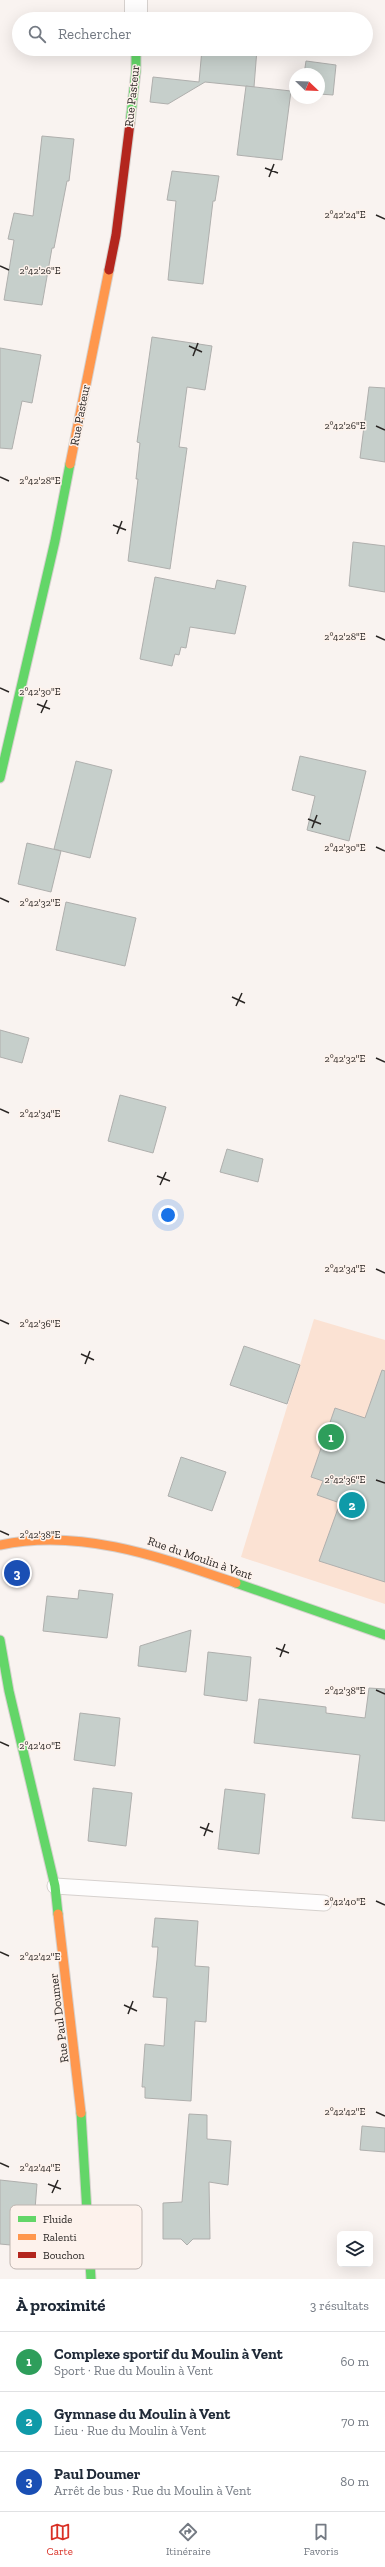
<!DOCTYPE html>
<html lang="fr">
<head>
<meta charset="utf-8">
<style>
  body { margin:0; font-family:"Zilla Slab",serif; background:#f6f6f7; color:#1f2937 }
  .controls { position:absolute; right:12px; bottom:12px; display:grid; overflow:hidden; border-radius:6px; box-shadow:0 4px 16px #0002 }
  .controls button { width:36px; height:36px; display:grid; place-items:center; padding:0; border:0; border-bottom:1px solid #e0e1e3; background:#fff; color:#1f2937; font:20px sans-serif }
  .compass { position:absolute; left:289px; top:68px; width:36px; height:36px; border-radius:50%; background:#fff; box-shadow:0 4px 16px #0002; rotate:113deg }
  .you { position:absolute; left:168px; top:1215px; width:14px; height:14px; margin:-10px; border:3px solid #fff; border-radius:50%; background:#1a73e8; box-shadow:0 0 0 6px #1a73e833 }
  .badge { display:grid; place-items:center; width:26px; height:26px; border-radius:50%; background:#d93025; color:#fff; font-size:13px; font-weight:700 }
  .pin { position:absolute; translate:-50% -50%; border:2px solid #fff; box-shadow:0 1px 4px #0006 }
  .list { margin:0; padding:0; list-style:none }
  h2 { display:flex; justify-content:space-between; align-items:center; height:52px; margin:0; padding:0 16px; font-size:17px }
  h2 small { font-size:13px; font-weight:400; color:#747a83 }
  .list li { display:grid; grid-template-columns:26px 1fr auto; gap:12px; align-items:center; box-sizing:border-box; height:60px; padding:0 16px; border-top:1px solid #e0e1e3 }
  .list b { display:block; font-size:15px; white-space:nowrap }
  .list p { margin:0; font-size:13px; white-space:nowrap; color:#747a83 }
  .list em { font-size:13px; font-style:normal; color:#747a83 }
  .icon { flex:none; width:22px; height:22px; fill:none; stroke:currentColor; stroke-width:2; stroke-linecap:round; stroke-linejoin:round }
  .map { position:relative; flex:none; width:385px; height:2279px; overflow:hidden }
  .search { position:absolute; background:#fff; box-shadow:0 4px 16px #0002; left:12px; right:12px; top:12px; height:44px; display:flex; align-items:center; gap:10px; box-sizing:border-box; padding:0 14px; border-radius:22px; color:#747a83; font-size:15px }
  .sheet { height:232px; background:#fff }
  nav { display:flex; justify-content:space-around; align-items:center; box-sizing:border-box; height:56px; border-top:1px solid #e0e1e3; background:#fff; font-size:11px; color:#747a83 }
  nav a { display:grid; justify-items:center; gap:2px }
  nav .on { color:#d93025 }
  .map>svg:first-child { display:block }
</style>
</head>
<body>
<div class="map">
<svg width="385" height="2279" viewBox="0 0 385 2279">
  <rect width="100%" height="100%" fill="#f9f3f0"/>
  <!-- green -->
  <polygon fill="#fbe2d3" points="314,1319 385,1340 385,1604 241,1557"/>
  <!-- building -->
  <g fill="#c6cfcb" stroke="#afafad">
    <polygon points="202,49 257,49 254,87 205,82 168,104 150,102 153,77 199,82"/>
    <polygon points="306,61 336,65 333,95 319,94 319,74 304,74"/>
    <polygon points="246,86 291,91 282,160 237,155"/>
    <polygon points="42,136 74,139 69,181 67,181 54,248 52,248 42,305 4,300 14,240 8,239 14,213 33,216"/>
    <polygon points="172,171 219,176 215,201 213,201 203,284 168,280 176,201 167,200"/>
    <polygon points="152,337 212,346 205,390 187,387 179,447 187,448 170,569 128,561 138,479 136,479 140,443 137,442"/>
    <polygon points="0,348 41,355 32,403 22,401 12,449 0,448"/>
    <polygon points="369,387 385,388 385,462 360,458"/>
    <polygon points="353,542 385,546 385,592 349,586"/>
    <polygon points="155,577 215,589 217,580 246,586 235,634 190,627 186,648 181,647 179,655 175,654 172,666 140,659"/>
    <polygon points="300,756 366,771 349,841 307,830 315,796 292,790"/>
    <polygon points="76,761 112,770 90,858 54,849"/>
    <polygon points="27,843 61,851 51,892 18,884"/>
    <polygon points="66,902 136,918 125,966 56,950"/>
    <polygon points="0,1030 29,1038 22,1063 0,1057"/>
    <polygon points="120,1095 166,1107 153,1153 108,1141"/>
    <polygon points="227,1149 263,1159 258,1182 220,1172"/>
    <polygon points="244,1346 300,1365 287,1404 230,1385"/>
    <polygon points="382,1370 385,1371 385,1582 319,1561 340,1503 317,1495 323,1481 311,1477 335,1408 365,1418"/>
    <polygon points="181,1457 226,1472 212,1511 168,1496"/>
    <polygon points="79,1590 113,1594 107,1638 43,1631 47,1596 78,1599"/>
    <polygon points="191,1630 186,1672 138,1666 140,1646"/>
    <polygon points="208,1652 251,1657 247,1701 204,1695"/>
    <polygon points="369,1688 385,1689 385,1821 352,1818 360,1755 254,1743 259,1699 326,1707 326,1713 365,1718"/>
    <polygon points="80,1713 120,1718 115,1766 74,1760"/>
    <polygon points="93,1788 132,1793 126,1846 88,1841"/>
    <polygon points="225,1789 265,1794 259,1854 218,1849"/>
    <polygon points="155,1918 198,1921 195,1966 209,1967 206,2022 195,2021 191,2101 145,2098 145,2087 142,2087 145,2044 164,2046 167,1998 153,1997 157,1960 158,1947 152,1947"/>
    <polygon points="189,2114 207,2115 207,2139 231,2141 228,2185 209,2182 210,2239 193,2239 187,2245 181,2239 163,2239 163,2203 182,2202"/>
    <polygon points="362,2126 385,2128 385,2152 360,2150"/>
    <polygon points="0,2180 37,2184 32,2247 0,2244"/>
  </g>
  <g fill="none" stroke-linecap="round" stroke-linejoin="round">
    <!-- lane casing -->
    <g stroke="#d6d1ce" stroke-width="17">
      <polyline id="lane" points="55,1886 324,1903"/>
    </g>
    <!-- street casing -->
    <g stroke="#d6d1ce" stroke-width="24">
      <polyline id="street" points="136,0 136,19"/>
    </g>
    <!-- fast casing -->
    <g stroke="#d6d1ce" stroke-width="11">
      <g id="fast">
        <polyline points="130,123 136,71 136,49"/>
        <polyline points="0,778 55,541 70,464"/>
        <polyline points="236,1583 385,1635"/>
        <polyline points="0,1640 9,1691 55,1886 58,1914"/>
        <polyline points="81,2113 91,2279"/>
      </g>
    </g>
    <!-- slow casing -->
    <g stroke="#d6d1ce" stroke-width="11">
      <g id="slow">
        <polyline points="70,464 109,270"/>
        <path d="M0 1545C81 1528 160 1557 236 1583"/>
        <polyline points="58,1914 81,2113"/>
      </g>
    </g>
    <!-- jam casing -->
    <g stroke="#d6d1ce" stroke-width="11">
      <polyline id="jam" points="109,270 116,235 130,123"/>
    </g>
    <!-- lane -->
    <use href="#lane" stroke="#fefdfd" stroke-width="15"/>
    <!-- street -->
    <use href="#street" stroke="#fefdfd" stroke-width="22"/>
    <!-- fast -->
    <use href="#fast" stroke="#63d668" stroke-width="9"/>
    <!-- slow -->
    <use href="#slow" stroke="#ff974d" stroke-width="9"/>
    <!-- jam -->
    <use href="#jam" stroke="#b3261e" stroke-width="9"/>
  </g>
  <!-- ticks -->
  <path fill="none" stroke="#2a2624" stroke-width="1.5" d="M265 168 278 173M269 177 274 164M376 215 385 219M0 266 9 270M189 346 202 352M193 356 198 343M376 426 385 430M0 477 9 481M113 525 126 530M117 534 122 521M376 636 385 640M0 688 9 692M37 704 50 709M41 713 47 700M308 819 321 824M312 828 317 815M376 847 385 851M0 898 9 902M232 997 245 1003M236 1006 242 993M376 1058 385 1062M0 1109 9 1113M157 1176 170 1181M160 1185 166 1172M376 1269 385 1273M0 1320 9 1324M81 1354 94 1360M85 1364 90 1351M376 1480 385 1483M0 1531 9 1535M276 1648 289 1653M280 1657 285 1644M376 1690 385 1694M0 1742 9 1746M200 1827 213 1832M204 1836 209 1823M376 1901 385 1905M0 1952 9 1956M124 2005 137 2011M128 2014 133 2001M376 2112 385 2116M0 2163 9 2167M48 2184 61 2189M52 2193 58 2180"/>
  <g text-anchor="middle" stroke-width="3" stroke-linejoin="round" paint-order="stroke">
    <!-- street labels -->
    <g font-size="12" fill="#2a2624" stroke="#fdf2ec">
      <text transform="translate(132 96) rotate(-84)" y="4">Rue Pasteur</text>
      <text transform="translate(80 415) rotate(-79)" y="4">Rue Pasteur</text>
      <text transform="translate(200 1558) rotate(19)" y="4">Rue du Moulin à Vent</text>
      <text transform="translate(59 2018) rotate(-97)" y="4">Rue Paul Doumer</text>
    </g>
  </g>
  <!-- legend -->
  <rect x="10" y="2205" width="132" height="64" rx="6" fill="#fdf2ec" stroke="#beb5b0" stroke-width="1"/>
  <rect x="18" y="2216" width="18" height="6" fill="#63d668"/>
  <rect x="18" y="2234" width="18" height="6" fill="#ff974d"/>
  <rect x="18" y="2252" width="18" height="6" fill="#b3261e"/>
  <g font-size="11" fill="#2a2624">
    <text x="43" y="2223">Fluide</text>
    <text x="43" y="2241">Ralenti</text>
    <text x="43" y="2259">Bouchon</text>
  </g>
  <g font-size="10" text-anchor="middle" fill="#2a2624" stroke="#fdf2ec" stroke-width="3" stroke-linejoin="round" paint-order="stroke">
    <text x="345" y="218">2°42'24"E</text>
    <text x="40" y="274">2°42'26"E</text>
    <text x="345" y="429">2°42'26"E</text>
    <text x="40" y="484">2°42'28"E</text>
    <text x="345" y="640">2°42'28"E</text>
    <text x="40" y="695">2°42'30"E</text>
    <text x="345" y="851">2°42'30"E</text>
    <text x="40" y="906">2°42'32"E</text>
    <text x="345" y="1062">2°42'32"E</text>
    <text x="40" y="1117">2°42'34"E</text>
    <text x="345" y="1272">2°42'34"E</text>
    <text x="40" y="1327">2°42'36"E</text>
    <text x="345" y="1483">2°42'36"E</text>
    <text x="40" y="1538">2°42'38"E</text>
    <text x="345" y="1694">2°42'38"E</text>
    <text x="40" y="1749">2°42'40"E</text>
    <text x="345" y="1905">2°42'40"E</text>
    <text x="40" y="1960">2°42'42"E</text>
    <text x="345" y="2115">2°42'42"E</text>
    <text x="40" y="2171">2°42'44"E</text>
  </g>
</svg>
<div class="controls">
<button><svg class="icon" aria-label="layers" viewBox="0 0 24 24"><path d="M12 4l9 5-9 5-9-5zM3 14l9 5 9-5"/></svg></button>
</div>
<svg class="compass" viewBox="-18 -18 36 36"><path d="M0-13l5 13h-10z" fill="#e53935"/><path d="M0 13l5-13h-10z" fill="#747a83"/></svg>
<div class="you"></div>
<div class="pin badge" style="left:331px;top:1437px;background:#2e9e5b">1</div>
<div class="pin badge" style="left:352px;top:1505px;background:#0f9aa8">2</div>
<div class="pin badge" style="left:17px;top:1573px;background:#1a4fb4">3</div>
<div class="search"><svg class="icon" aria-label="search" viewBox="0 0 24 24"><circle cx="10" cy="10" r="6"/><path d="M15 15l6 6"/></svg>Rechercher</div>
</div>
<section class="sheet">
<h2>À proximité<small>3 résultats</small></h2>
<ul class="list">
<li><span class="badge" style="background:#2e9e5b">1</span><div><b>Complexe sportif du Moulin à Vent</b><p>Sport · Rue du Moulin à Vent</p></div><em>60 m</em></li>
<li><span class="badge" style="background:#0f9aa8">2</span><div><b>Gymnase du Moulin à Vent</b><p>Lieu · Rue du Moulin à Vent</p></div><em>70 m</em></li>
<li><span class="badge" style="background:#1a4fb4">3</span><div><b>Paul Doumer</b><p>Arrêt de bus · Rue du Moulin à Vent</p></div><em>80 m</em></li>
</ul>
</section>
<nav>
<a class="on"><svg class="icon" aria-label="map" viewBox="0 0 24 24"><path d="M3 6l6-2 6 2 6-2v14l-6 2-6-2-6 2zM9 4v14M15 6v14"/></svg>Carte</a>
<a><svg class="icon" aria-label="directions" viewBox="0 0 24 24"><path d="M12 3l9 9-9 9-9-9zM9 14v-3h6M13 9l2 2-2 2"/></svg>Itinéraire</a>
<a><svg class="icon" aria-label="saved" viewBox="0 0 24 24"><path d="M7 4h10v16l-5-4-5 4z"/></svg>Favoris</a>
</nav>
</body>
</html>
